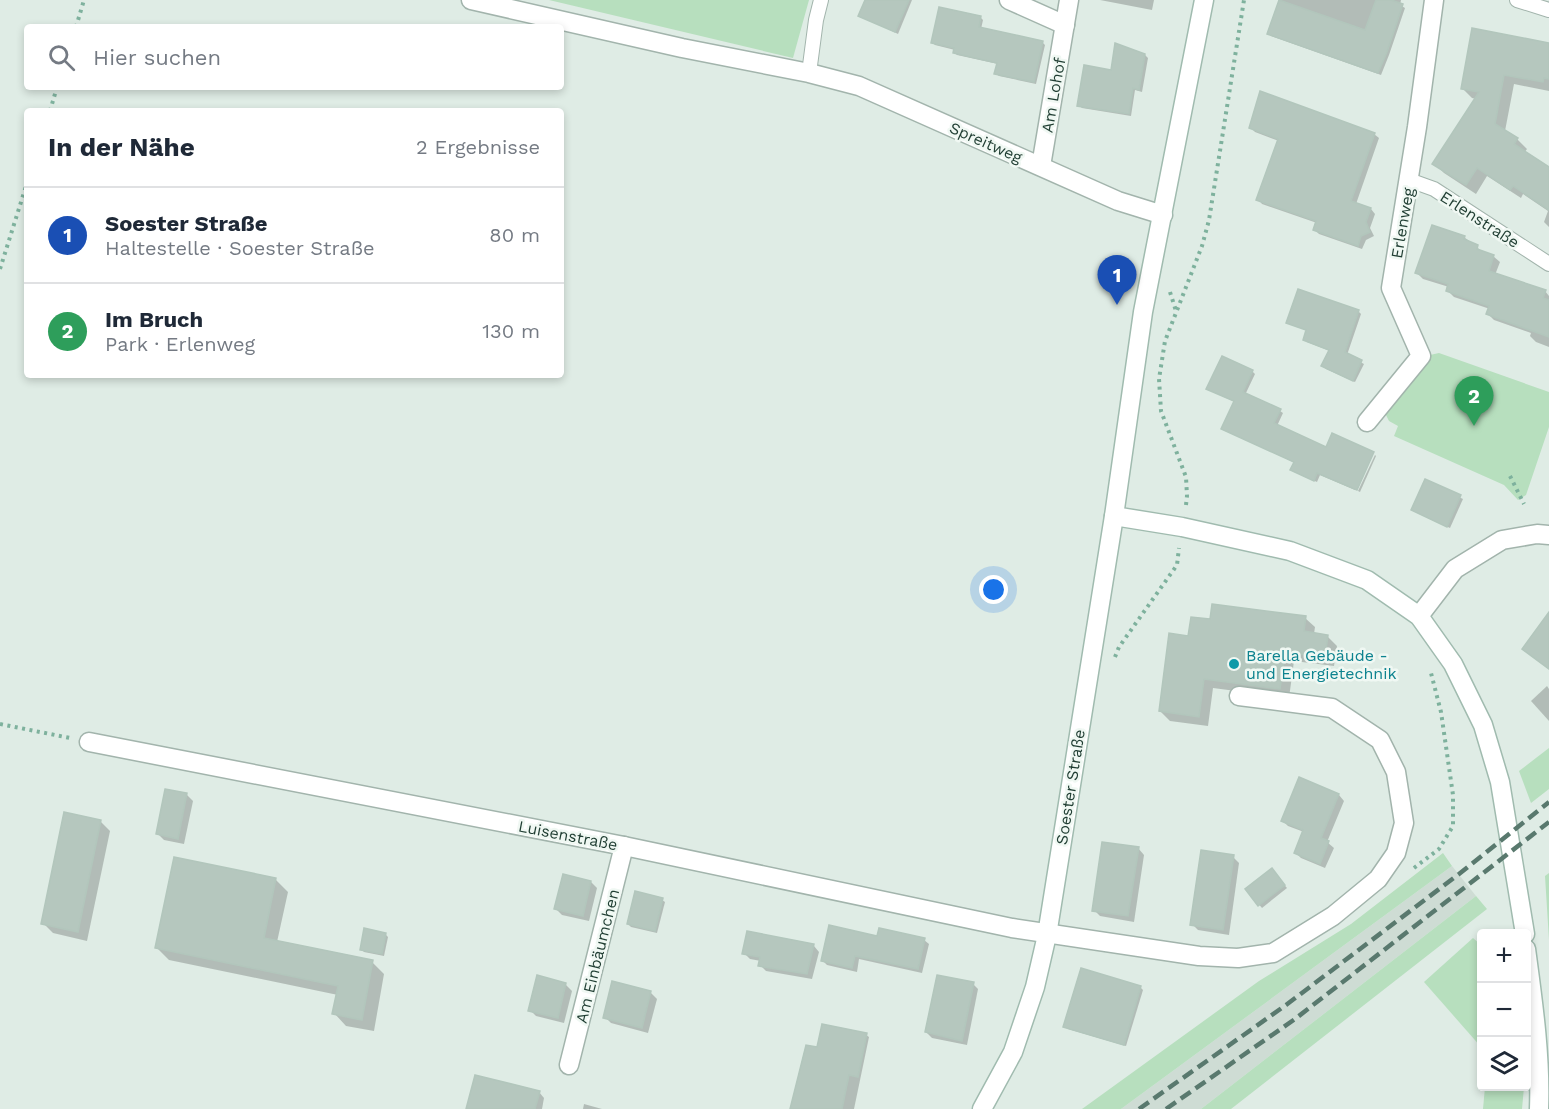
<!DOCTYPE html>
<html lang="de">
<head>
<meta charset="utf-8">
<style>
  body { margin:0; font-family:"Work Sans",sans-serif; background:#f2f2f3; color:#1f2937 }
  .controls { position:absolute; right:18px; bottom:18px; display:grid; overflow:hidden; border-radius:6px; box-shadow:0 3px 9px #0003 }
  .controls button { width:54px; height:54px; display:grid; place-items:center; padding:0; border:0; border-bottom:2px solid #e0e1e3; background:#fff; color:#1f2937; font:30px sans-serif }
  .you { position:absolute; left:994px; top:590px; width:21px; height:21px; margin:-15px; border:4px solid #fff; border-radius:50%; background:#1a73e8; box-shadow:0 0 0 9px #1a73e833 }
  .badge { display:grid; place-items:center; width:39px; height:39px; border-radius:50%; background:#d93025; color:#fff; font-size:20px; font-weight:700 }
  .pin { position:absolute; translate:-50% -50px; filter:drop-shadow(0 2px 3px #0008) }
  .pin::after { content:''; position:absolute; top:32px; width:21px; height:18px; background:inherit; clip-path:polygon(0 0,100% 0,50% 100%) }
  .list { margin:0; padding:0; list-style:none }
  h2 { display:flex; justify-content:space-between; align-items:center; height:78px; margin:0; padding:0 24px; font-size:26px }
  h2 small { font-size:20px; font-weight:400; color:#747a83 }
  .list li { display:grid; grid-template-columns:39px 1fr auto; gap:18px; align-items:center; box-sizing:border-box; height:96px; padding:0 24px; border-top:2px solid #e0e1e3 }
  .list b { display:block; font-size:22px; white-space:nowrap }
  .list p { margin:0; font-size:20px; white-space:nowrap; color:#747a83 }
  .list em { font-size:20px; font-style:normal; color:#747a83 }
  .icon { flex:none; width:33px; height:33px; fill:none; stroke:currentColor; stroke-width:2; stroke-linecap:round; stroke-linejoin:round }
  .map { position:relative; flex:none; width:1549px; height:1109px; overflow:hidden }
  .search { position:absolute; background:#fff; box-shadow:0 3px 9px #0003; left:24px; top:24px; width:540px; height:66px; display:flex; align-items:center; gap:15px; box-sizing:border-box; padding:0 21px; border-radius:6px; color:#747a83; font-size:22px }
  .panel { position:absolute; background:#fff; box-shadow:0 3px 9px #0003; left:24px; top:108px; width:540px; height:270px; border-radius:6px }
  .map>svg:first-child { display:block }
</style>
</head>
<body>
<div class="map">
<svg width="1549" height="1109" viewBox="0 0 1549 1109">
  <rect width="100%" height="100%" fill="#dfece5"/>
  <!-- built -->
  <polygon fill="#cedcd4" points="1452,866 1476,896 1201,1109 1121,1109"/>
  <!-- green -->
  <g fill="#b7dfbe">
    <polygon points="549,0 809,0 793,58"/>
    <polygon points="1439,353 1549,392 1549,427 1526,495 1518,500 1504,485 1394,436 1398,426 1389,421 1384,411 1430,355"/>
    <polygon points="1549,748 1549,789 1531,803 1519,771"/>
    <polygon points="1443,853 1452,866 1121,1109 1082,1109 1259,981 1351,924"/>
    <polygon points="1549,873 1549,940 1545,876"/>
    <polygon points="1476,896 1487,909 1231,1109 1201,1109"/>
    <polygon points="1473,938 1481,945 1481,1047 1424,982"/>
    <polygon points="1485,1087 1524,1087 1522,1109 1483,1109"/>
  </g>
  <!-- shadow -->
  <g fill="#0003">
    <polygon points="867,0 912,0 898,34 860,15"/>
    <polygon points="1100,0 1154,0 1152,10"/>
    <polygon points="1280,0 1401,0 1400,5 1405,8 1389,55 1381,75 1271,36 1269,33"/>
    <polygon points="981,18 983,20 981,29 1042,42 1045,45 1036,84 999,76 996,74 998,64 957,55 954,52 955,50 935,45 932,42"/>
    <polygon points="1549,44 1549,91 1514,84 1505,131 1517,139 1527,149 1524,153 1549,169 1549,227 1544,222 1548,211 1523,194 1521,198 1487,176 1476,194 1444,173 1434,163 1476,99 1472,98 1462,88"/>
    <polygon points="1145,55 1148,58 1142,92 1135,90 1131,116 1082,108 1079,105 1112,71"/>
    <polygon points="1251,128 1374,134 1379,138 1356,204 1371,209 1375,214 1370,228 1374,236 1366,240 1362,249 1319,234 1314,229 1317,223 1262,204 1258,199 1279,141 1255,132"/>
    <polygon points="1464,237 1484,253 1493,256 1500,262 1495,275 1545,291 1549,296 1549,347 1536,342 1530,336 1531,333 1494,320 1488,314 1490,309 1454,297 1448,291 1449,287 1423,279 1417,273"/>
    <polygon points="1299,291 1359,312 1361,314 1347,355 1364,364 1355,382 1326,369 1323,366 1330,351 1307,342 1305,339 1308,331 1288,322"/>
    <polygon points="1252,371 1255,374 1245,395 1280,411 1283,413 1277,426 1327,449 1372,453 1355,490 1320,475 1317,482 1295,472 1292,469 1295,463 1223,428 1235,402 1211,391"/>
    <polygon points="1375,455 1376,456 1360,492 1358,491"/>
    <polygon points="1425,481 1463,499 1450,528 1412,510"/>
    <polygon points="1305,618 1315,627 1314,634 1327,636 1337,646 1334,666 1294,661 1289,698 1213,688 1208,726 1170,721 1160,711 1189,637 1211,621"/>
    <polygon points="1547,686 1549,689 1549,721 1531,701"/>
    <polygon points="187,795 193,801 184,844 164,840 158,834"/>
    <polygon points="1339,795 1344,801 1327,842 1334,848 1325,868 1301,858 1295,852 1304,832 1288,826 1283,821"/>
    <polygon points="100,821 110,831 87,941 53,933 43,923"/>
    <polygon points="1138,848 1144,855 1134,922 1100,916 1094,910"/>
    <polygon points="1233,857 1239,863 1229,935 1198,930 1192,924"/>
    <polygon points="175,859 276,880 288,892 277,942 372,962 384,974 374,1031 346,1026 334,1013 338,995 169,960 157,948"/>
    <polygon points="1274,873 1287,888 1262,908 1247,890"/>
    <polygon points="591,882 597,888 589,921 562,915 556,909"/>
    <polygon points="662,900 665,902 657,933 631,927 628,924"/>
    <polygon points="748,932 814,946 819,952 812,979 766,971 760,965 761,961 750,959 744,953"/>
    <polygon points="385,934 388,937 384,956 364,952 361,949"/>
    <polygon points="878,938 924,940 929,944 922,973 859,959 857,972 827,965 823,961"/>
    <polygon points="565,984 572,991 564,1023 536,1016 530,1010"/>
    <polygon points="973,984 978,989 967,1045 932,1038 926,1032"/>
    <polygon points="1140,987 1143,990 1126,1046 1068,1029 1065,1027"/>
    <polygon points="650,992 657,999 648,1033 611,1023 605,1017"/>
    <polygon points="866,1035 869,1037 854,1109 792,1109 818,1049"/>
    <polygon points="539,1092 544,1098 542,1109 468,1109"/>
    <polygon points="584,1104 602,1109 583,1109"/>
  </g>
  <!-- building -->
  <g fill="#b5c7be" stroke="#b2c6bc" stroke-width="1.5">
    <polygon points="865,0 909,0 895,32 858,16"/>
    <polygon points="1279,0 1365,30 1376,0 1391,0 1403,4 1387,52 1378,73 1267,34"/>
    <polygon points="939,7 981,16 979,27 1043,41 1034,82 994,74 997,63 953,53 954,48 931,43"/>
    <polygon points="1472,28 1549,43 1549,79 1544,78 1543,82 1504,75 1495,124 1518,138 1514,144 1549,167 1549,210 1513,186 1510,190 1477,168 1466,185 1432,164 1479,92 1461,89"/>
    <polygon points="1115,43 1145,54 1139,90 1133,88 1129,114 1077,106 1084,65 1111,70"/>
    <polygon points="1260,91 1375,133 1351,201 1371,208 1366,222 1370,232 1361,236 1358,246 1313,230 1316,221 1256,200 1278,139 1249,128"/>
    <polygon points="1432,225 1465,236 1464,239 1478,245 1477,249 1494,255 1489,271 1546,290 1543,298 1549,300 1549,337 1486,314 1489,306 1446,291 1448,284 1415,273"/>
    <polygon points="1298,289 1359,310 1345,352 1362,360 1353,381 1321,366 1329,350 1303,340 1306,330 1286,323"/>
    <polygon points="1222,356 1253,370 1243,392 1281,409 1274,423 1326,447 1332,433 1374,452 1357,490 1317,473 1314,481 1290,470 1294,462 1221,429 1234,401 1206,389"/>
    <polygon points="1425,479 1461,495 1447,527 1411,510"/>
    <polygon points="1212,604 1306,616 1304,631 1328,635 1325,657 1285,652 1280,689 1204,679 1199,717 1159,711 1169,633 1188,636 1191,617 1210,619"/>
    <polygon points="1549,612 1549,669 1522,649"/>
    <polygon points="1299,777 1339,794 1321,838 1329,841 1320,864 1294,853 1303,830 1281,821"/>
    <polygon points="165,789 187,793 178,839 156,834"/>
    <polygon points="64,812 101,820 78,932 41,924"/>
    <polygon points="1102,842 1139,847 1128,916 1092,911"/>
    <polygon points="1201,850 1234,855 1223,930 1190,925"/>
    <polygon points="174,857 276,878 264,938 373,960 362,1020 332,1014 338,986 155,948"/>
    <polygon points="1272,868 1285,885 1258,906 1245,889"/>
    <polygon points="563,874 591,881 583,916 554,909"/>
    <polygon points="635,891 663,898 655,931 627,924"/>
    <polygon points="829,925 877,936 879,928 925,938 918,969 855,956 852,968 821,961"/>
    <polygon points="364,928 386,933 382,954 360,950"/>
    <polygon points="747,931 814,944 807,974 758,966 760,957 742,954"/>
    <polygon points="1081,968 1141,986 1124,1045 1063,1027"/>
    <polygon points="537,975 566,983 558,1018 528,1011"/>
    <polygon points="937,975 974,982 962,1041 925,1032"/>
    <polygon points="612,981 651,991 642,1028 603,1018"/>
    <polygon points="822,1024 867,1033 858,1077 849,1075 842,1109 790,1109 806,1045 817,1047"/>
    <polygon points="475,1075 540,1091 535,1109 466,1109"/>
  </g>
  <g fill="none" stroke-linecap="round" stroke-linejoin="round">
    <!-- lane casing -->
    <g stroke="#a2b4ac" stroke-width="16">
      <g id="lane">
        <polyline points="1517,0 1549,10"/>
        <polyline points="809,73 816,20 821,0"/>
        <polyline points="1409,180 1434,189 1549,264"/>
      </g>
    </g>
    <!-- street casing -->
    <g stroke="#a2b4ac" stroke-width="21">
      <g id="street">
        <polyline points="471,0 682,48 809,73 859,86 1118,201 1163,215"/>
        <polyline points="1009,0 1065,25"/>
        <polyline points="1041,166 1069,0"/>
        <polyline points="1367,422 1421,356 1391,288 1417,127 1434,0"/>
        <polyline points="1419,616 1455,569 1502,540 1537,534 1549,535"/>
        <polyline points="89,742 624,846 1012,928 1199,956 1238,958 1273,953 1333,916 1378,879 1396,853 1404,823 1396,772 1380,740 1332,708 1239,696"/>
        <polyline points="569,1065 624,846"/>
      </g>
    </g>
    <!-- secondary casing -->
    <g stroke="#a0bbaf" stroke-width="21">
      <g id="secondary">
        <polyline points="1114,516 1182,527 1290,551 1367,580 1419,616 1453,664 1483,725 1500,782 1525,934"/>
        <path d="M1526 949C1533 1001 1541 1056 1539 1109"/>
        <polyline points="982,1109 1013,1052 1035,987 1047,935 1114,516 1143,312 1204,0"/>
      </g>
    </g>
    <!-- path -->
    <g stroke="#7eb19d" stroke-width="4" stroke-dasharray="3 4.5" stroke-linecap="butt">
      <polyline points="76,27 84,0"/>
      <polyline points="50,111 57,87"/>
      <polyline points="0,269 27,183"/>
      <polyline points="1170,292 1176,311"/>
      <polyline points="1510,476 1524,504"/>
      <polyline points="1186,505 1187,496 1186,477 1161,411 1159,379 1165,341 1202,246 1209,220 1244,0"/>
      <polyline points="1115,657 1119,647 1177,565 1179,548"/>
      <polyline points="0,724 70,738"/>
      <polyline points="1414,868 1439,849 1453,826 1453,795 1441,712 1431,673"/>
    </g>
    <!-- lane -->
    <use href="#lane" stroke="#fff" stroke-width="14"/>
    <!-- street -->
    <use href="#street" stroke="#fff" stroke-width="18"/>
    <!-- secondary -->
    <use href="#secondary" stroke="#fff" stroke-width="18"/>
    <!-- rail -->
    <g stroke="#59796e" stroke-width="4.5" stroke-dasharray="12 6" stroke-linecap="butt">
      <polyline points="1139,1109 1286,1005 1459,874 1549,802"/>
      <polyline points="1166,1109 1295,1019 1549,822"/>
    </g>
  </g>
  <!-- markers -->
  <circle fill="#0f9aa8" stroke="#f0f8f3" stroke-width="2" cx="1234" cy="664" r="6"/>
  <g text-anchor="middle" stroke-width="5" stroke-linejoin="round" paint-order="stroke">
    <!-- street labels -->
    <g font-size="16" fill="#1f3d32" stroke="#f0f8f3">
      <text transform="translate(1053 95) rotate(-80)" y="6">Am Lohof</text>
      <text transform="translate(986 142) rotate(24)" y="6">Spreitweg</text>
      <text transform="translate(1480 219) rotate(33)" y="6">Erlenstraße</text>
      <text transform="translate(1402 223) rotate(-80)" y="6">Erlenweg</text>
      <text transform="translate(1070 787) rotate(-81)" y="6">Soester Straße</text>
      <text transform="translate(568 835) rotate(11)" y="6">Luisenstraße</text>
      <text transform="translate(597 956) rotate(-76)" y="6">Am Einbäumchen</text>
    </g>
    <!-- culture labels -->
    <g font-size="16" fill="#0d838f" stroke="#f0f8f3" text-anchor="start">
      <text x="1246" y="661">Barella Gebäude -<tspan x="1246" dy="18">und Energietechnik</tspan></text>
    </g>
  </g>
</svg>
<div class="controls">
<button>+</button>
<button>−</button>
<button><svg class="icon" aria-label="layers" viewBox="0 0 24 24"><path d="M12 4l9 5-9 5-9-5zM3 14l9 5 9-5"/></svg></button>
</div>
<div class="you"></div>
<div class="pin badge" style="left:1117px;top:305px;background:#1a4fb4">1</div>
<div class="pin badge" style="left:1474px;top:426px;background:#2e9e5b">2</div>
<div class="search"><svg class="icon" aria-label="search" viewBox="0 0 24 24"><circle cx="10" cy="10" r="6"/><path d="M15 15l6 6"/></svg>Hier suchen</div>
<section class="panel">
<h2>In der Nähe<small>2 Ergebnisse</small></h2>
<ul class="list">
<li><span class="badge" style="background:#1a4fb4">1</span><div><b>Soester Straße</b><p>Haltestelle · Soester Straße</p></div><em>80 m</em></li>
<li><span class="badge" style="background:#2e9e5b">2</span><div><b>Im Bruch</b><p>Park · Erlenweg</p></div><em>130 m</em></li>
</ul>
</section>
</div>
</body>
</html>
